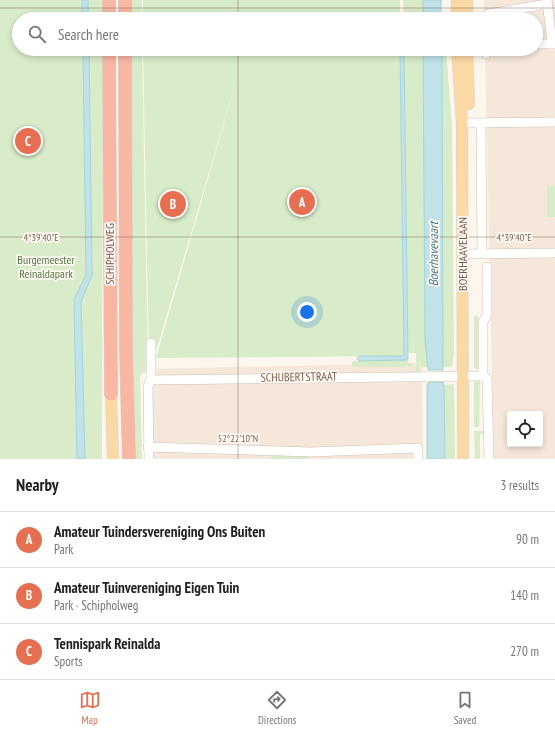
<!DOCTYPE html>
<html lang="en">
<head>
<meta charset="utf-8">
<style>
  body { margin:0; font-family:"PT Sans Narrow",sans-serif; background:#f6f6f6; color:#222 }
  .controls { position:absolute; right:12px; bottom:12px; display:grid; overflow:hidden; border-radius:4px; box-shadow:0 2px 6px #0003 }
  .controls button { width:36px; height:36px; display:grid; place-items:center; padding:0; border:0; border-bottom:1px solid #e0e0e0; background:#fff; color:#222; font:20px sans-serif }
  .you { position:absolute; left:307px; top:312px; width:14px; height:14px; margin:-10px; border:3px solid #fff; border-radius:50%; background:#1a73e8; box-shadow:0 0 0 6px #1a73e833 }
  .badge { display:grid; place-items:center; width:26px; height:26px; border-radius:50%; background:#e76f51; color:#fff; font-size:13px; font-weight:700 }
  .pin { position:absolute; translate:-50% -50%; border:2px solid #fff; box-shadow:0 1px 4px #0006 }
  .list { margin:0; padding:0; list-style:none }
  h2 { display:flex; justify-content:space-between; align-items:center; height:52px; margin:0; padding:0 16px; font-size:17px }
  h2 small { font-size:13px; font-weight:400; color:#767676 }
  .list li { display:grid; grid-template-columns:26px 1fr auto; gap:12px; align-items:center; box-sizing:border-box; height:56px; padding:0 16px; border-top:1px solid #e0e0e0 }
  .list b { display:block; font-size:15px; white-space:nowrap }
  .list p { margin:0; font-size:13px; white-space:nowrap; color:#767676 }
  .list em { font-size:13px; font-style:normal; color:#767676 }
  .icon { flex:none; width:22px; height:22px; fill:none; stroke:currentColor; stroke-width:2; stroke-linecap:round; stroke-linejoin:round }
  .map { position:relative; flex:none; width:555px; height:459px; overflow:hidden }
  .search { position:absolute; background:#fff; box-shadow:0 2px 6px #0003; left:12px; right:12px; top:12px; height:44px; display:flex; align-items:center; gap:10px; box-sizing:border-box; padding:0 14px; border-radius:22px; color:#767676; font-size:15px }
  .sheet { height:220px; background:#fff }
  nav { display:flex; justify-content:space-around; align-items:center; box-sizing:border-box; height:56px; border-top:1px solid #e0e0e0; background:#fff; font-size:11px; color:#767676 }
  nav a { display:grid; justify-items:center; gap:2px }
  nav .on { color:#e76f51 }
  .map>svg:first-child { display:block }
</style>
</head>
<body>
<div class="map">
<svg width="555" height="459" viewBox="0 0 555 459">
  <rect width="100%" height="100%" fill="#fdf6ec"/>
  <!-- residential -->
  <g fill="#f5e8da" fill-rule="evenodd">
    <path d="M484 0H555V459H494L485 49H536V19H484ZM510 414H540V444H510Z"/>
    <polygon points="422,363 423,459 150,459 147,369"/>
  </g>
  <!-- green -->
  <g fill="#d8ecc9">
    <polygon points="0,0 102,0 102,19 19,19 19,49 103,49 102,459 0,459"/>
    <polygon points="129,0 142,0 141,19 129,19"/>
    <polygon points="143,0 400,0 400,19 142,19"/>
    <polygon points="403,0 423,0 423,19 404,19"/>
    <polygon points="129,49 142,49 148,371 140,375 142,459 135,459 131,366"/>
    <polygon points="143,49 400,49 404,354 403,356 156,358 243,58 154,358 149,358"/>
    <polygon points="404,49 423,49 425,340 427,367 420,368 419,359 419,373 416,373 416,353 408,353"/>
    <polygon points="442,49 446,49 452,126 454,352 452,367 443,367"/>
    <rect x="547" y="186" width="8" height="31"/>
    <polygon points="474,316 478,316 478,370 474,368"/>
    <polygon points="408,359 408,363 412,363 412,369 411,367 352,367 352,361 406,360"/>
    <polygon points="480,381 479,427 474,427 474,382"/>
    <polygon points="454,384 455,459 445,459 444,385"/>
    <polygon points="474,431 486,431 486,434 480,434 480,459 475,459"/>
    <polygon points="275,455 307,456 310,459 269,459"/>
  </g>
  <!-- water -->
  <g fill="#bfe3e8" stroke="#a5d3da">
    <rect x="82" y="0" width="6" height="19"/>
    <rect x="423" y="0" width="18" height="19"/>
    <polygon points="83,49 89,49 92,275 81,302 85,459 77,459 74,299 86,275"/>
    <polygon points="400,49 404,49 408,359 406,360 359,361 357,359 359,356 402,356 404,354"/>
    <polygon points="423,49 442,49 443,370 428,370 425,340"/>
    <polygon points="435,382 443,382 444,385 445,459 427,459 427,385 428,383"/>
  </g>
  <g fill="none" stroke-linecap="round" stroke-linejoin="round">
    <!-- minor casing -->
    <g stroke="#d1beb0" stroke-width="10">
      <g id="minor">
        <polyline points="547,0 552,44"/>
        <polyline points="488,19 488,14 547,4"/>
        <polyline points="536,44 555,44"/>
        <polyline points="486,54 486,49"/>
        <polyline points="462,123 555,122"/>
        <polyline points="481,123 482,253"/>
        <polyline points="463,254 555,253"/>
        <polyline points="151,343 151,380 483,376"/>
        <polyline points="483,376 483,322 487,315 487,267"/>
        <polyline points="483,376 487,379 489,459"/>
        <polyline points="148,447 312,452 418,448 418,459"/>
        <polyline points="149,459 148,386 151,380"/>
      </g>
    </g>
    <!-- major casing -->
    <g stroke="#dad1cd" stroke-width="12">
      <g id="major">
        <polyline points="457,0 457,19"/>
        <polyline points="467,0 467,19"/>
        <polyline points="457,49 462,123 463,459"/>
        <polyline points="467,49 469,104"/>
        <polyline points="111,394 113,459"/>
      </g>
    </g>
    <!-- highway casing -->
    <g stroke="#dad1cd" stroke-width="14">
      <g id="highway">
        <polyline points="109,0 109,19"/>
        <polyline points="125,0 125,19"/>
        <polyline points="109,49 111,394"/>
        <polyline points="125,49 126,352 129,459"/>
      </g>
    </g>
    <!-- minor -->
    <use href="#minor" stroke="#fff" stroke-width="9"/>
    <!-- major -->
    <use href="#major" stroke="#fbd9a5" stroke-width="11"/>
    <!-- highway -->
    <use href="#highway" stroke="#f7b7a3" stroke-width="13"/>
  </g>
  <!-- ticks -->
  <path fill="none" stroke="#7a5c4d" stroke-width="1" stroke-opacity="0.45" d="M238 0V19M0 8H555M238 49V459M0 237H555"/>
  <g text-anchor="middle" stroke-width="3.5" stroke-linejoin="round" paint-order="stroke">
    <!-- street labels -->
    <g font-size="12" fill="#7a5c4d" stroke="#fffaf3">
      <text transform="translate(110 254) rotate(-90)" y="4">SCHIPHOLWEG</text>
      <text transform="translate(463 254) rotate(-90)" y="4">BOERHAAVELAAN</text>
      <text transform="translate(299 377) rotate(-1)" y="4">SCHUBERTSTRAAT</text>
    </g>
    <!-- park labels -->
    <g font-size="12" fill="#537a41" stroke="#fffaf3">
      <text x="46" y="264">Burgemeester<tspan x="46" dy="14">Reinaldapark</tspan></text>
    </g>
    <!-- water labels -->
    <g font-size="13" font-style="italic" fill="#437c86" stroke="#fffaf3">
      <text transform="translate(433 254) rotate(-90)" y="5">Boerhavevaart</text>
    </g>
  </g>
  <g font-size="10" text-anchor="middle" fill="#7a5c4d" stroke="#fffaf3" stroke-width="3.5" stroke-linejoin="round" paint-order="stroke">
    <text x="514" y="241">4°39'40"E</text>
    <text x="41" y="241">4°39'40"E</text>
    <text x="238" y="442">52°22'10"N</text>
  </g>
</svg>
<div class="controls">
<button><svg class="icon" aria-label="locate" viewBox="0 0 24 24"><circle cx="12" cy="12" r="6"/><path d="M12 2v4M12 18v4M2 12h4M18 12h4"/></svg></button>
</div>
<div class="you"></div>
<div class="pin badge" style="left:302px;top:202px">A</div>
<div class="pin badge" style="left:173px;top:204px">B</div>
<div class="pin badge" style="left:28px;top:141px">C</div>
<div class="search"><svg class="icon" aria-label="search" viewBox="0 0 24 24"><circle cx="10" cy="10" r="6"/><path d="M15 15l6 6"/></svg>Search here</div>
</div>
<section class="sheet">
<h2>Nearby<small>3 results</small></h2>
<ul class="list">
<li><span class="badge">A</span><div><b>Amateur Tuindersvereniging Ons Buiten</b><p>Park</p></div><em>90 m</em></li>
<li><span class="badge">B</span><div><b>Amateur Tuinvereniging Eigen Tuin</b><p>Park · Schipholweg</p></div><em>140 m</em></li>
<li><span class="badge">C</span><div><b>Tennispark Reinalda</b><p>Sports</p></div><em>270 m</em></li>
</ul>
</section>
<nav>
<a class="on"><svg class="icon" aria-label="map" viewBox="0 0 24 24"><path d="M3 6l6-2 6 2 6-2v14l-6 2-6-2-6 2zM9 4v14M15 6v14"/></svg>Map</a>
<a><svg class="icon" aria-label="directions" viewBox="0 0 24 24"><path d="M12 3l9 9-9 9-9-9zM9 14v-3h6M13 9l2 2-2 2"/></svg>Directions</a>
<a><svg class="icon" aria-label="saved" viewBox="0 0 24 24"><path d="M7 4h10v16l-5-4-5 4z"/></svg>Saved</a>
</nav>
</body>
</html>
